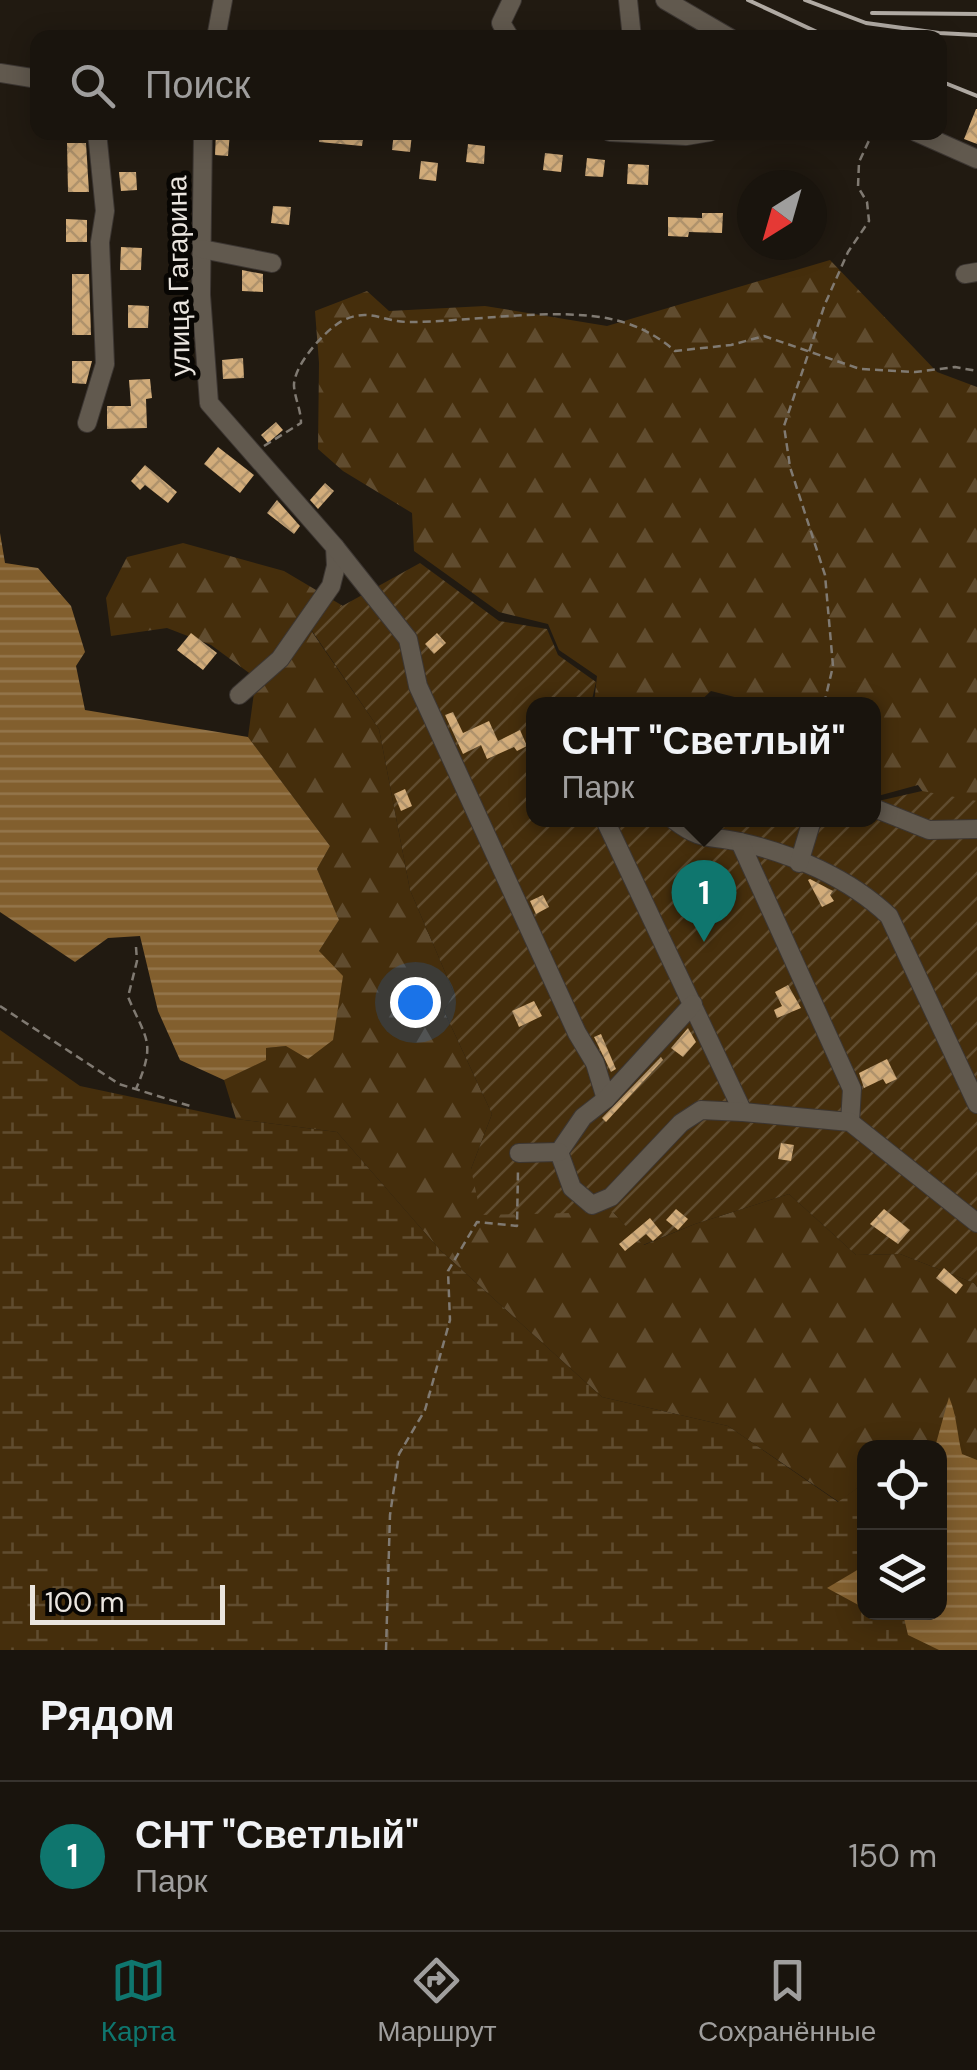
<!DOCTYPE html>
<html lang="ru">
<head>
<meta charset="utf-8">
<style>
  body { margin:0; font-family:"DM Sans",sans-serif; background:#26211b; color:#f1f3f6 }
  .controls { position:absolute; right:30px; bottom:30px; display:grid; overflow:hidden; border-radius:20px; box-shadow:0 5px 25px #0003 }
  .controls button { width:90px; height:90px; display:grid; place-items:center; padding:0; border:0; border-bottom:2px solid #37332e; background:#19140d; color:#f1f3f6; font:50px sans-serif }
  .compass { position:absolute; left:737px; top:170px; width:90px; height:90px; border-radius:50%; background:#19140d; box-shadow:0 5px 25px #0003; rotate:217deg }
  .scale { position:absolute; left:30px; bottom:25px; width:195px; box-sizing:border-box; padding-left:10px; border:5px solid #eae5df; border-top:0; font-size:28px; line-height:35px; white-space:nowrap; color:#eae5df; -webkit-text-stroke:8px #080603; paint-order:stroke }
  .you { position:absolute; left:415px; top:1002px; width:35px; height:35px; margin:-25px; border:8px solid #fff; border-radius:50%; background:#1a73e8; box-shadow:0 0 0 15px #1a73e833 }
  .badge { display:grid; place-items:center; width:65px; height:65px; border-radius:50%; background:#0f766e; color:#fff; font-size:32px; font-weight:700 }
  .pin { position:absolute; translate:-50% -82px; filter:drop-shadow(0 2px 5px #0008) }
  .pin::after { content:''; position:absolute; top:52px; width:35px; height:30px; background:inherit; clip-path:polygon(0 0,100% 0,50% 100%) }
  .popup { position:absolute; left:526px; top:697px; width:355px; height:130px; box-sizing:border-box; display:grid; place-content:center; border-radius:20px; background:#19140d; filter:drop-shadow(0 2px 8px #0005); font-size:32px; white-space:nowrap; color:#9f9e9d }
  .popup b { font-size:38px; color:#f1f3f6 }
  .popup::after { content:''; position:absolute; left:50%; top:100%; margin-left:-20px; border:20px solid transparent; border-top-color:#19140d }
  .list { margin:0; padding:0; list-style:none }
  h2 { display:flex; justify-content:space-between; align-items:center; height:130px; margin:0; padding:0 40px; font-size:42px }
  h2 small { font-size:32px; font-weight:400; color:#9f9e9d }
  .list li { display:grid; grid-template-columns:65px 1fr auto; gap:30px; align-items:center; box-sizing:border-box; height:150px; padding:0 40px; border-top:2px solid #37332e }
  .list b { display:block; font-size:38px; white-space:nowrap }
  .list p { margin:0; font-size:32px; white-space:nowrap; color:#9f9e9d }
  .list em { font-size:32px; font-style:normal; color:#9f9e9d }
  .icon { flex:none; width:55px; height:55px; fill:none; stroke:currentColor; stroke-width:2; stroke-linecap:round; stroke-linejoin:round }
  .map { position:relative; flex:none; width:977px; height:1650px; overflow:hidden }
  .search { position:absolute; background:#19140d; box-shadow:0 5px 25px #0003; left:30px; right:30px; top:30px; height:110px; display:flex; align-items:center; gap:25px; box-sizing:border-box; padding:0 35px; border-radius:20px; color:#9f9e9d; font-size:38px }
  .sheet { height:280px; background:#19140d }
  nav { display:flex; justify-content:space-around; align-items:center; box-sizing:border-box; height:140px; border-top:2px solid #37332e; background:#19140d; font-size:28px; color:#9f9e9d }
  nav a { display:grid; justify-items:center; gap:5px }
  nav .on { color:#0f766e }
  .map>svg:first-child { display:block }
</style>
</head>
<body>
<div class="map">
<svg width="977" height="1650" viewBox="0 0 977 1650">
  <defs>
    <pattern id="forest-firs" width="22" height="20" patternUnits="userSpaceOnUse" patternTransform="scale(2.5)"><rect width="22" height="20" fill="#452e0c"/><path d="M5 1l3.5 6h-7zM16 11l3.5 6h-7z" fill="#604c2f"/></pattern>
    <pattern id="wetland-marsh" width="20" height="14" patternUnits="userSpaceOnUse" patternTransform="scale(2.5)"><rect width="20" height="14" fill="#452e0c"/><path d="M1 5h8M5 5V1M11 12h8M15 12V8" fill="none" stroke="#604c2f"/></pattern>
    <pattern id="garden-furrows" width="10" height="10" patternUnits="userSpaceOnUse" patternTransform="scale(2.5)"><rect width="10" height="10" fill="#452e0c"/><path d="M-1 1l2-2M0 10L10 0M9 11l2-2" fill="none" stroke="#604c2f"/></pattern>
    <pattern id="water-rules" width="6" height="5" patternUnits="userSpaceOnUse" patternTransform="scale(2.5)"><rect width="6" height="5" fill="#825f2e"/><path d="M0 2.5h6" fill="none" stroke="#94764c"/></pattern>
    <pattern id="building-cross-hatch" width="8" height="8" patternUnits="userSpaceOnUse" patternTransform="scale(2.5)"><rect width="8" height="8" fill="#d2ac7a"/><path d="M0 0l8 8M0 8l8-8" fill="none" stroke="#af926c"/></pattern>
  </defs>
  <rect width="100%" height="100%" fill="#211a11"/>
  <!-- forest -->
  <g fill="url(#forest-firs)">
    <polygon points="830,260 937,372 977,387 977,844 965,849 918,785 874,797 874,704 762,704 711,691 697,704 594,704 597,676 559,650 548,624 499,612 414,551 412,513 343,471 318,449 319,363 315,311 367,291 389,311 485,306 607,326"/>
    <polygon points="183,543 284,571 343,606 308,626 379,729 410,890 454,993 444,1011 492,1114 471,1169 613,1212 644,1245 695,1224 789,1194 856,1255 900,1254 974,1283 977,1287 977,1468 940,1448 919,1443 913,1447 864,1448 864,1483 839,1502 728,1426 602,1397 440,1250 337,1132 236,1119 224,1080 265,1060 266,1048 286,1046 319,951 339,920 317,869 330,846 248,737 256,678 211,645 167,628 111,636 106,598 127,557"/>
  </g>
  <!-- wetland -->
  <polygon fill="url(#wetland-marsh)" points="0,1030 80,1086 236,1119 337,1132 440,1250 602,1397 728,1426 838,1502 864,1483 864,1612 940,1612 977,1650 0,1650"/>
  <!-- garden -->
  <polygon fill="url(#garden-furrows)" points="420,563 499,621 547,629 558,655 596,682 591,704 534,704 534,820 874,820 874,802 922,791 977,801 977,1287 974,1283 900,1254 856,1255 789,1194 695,1224 643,1245 613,1212 481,1215 471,1169 492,1114 444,1011 454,993 410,890 379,729 308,625"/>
  <!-- water -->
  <g fill="url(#water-rules)">
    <polygon points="0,533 5,563 38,568 71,606 85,652 76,666 85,710 248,737 330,846 317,869 339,920 319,951 343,976 333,1040 308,1059 286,1046 266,1048 266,1060 224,1080 180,1060 158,1011 140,936 108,938 75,962 0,912"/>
    <path d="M949 1397C957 1416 957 1434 962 1454L977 1460V1650H939L908 1635 904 1618 883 1613 940 1612V1448L935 1447Z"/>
    <polygon points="864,1566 864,1608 827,1588"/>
  </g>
  <!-- building -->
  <g fill="url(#building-cross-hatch)">
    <polygon points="976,109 977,109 977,144 964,139"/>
    <polygon points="216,132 230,132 228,156 215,155"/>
    <polygon points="320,132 364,132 362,146 319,142"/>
    <polygon points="394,132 412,134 410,152 392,150"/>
    <polygon points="67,143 86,143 89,192 68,192"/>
    <polygon points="468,144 485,146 484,164 466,162"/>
    <polygon points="545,153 563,155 561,172 543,170"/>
    <polygon points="587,158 605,160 603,177 585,176"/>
    <polygon points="421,161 438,163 436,181 419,179"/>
    <polygon points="628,164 649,165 648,185 627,184"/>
    <polygon points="119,172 136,172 137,190 121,191"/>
    <polygon points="273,206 291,207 289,225 271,223"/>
    <polygon points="702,213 723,213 722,233 689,232 688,237 668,236 668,217 702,218"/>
    <polygon points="66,219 87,220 87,242 66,242"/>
    <polygon points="121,247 142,248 141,270 120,270"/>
    <polygon points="242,270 263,274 263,292 242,291"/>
    <polygon points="72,274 89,274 91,335 72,335"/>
    <polygon points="128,305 149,306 148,328 128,328"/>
    <polygon points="243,358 244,378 223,379 222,360"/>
    <polygon points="72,361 92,361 86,384 72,383"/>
    <polygon points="150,379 152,398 146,399 147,428 107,429 107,406 131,406 129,380"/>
    <polygon points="276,422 283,430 268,443 261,435"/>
    <polygon points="218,447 254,475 240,493 204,464"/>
    <polygon points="145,465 177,492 168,503 145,485 140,490 131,481"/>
    <polygon points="325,483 334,491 318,509 310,500"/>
    <polygon points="277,500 300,526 294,534 267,513"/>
    <polygon points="191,633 217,653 203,670 177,650"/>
    <polygon points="437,633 446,643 434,654 425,644"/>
    <polygon points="453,712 463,733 489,721 498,741 520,730 527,746 517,751 514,747 487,759 481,745 463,754 445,715"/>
    <polygon points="405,789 412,806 401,811 394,794"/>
    <polygon points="810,879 833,891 830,895 834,901 822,907 808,880"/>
    <polygon points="543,895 549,907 536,914 530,901"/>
    <polygon points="788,985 801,1008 777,1018 774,1010 782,1006 775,992"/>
    <polygon points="534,1001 542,1016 519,1027 512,1011"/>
    <polygon points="688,1028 696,1042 683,1057 671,1048"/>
    <polygon points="601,1034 616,1069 611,1072 594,1037"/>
    <polygon points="661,1057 663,1060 606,1122 602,1118"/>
    <polygon points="887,1059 897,1079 886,1084 883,1079 864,1088 859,1073"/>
    <polygon points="781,1143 794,1145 791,1161 778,1159"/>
    <polygon points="676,1209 688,1219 678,1230 666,1220"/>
    <polygon points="884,1209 910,1230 898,1244 870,1224"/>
    <polygon points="650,1218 662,1233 653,1241 646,1234 625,1251 619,1244"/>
    <polygon points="944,1268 963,1285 956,1294 936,1278"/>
  </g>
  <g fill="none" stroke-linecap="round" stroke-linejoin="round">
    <!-- minor casing -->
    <g stroke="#3c3632" stroke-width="20">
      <g id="minor">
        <polyline points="628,0 632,38"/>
        <polyline points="665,0 730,38"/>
        <polyline points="216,38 223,0"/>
        <polyline points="510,38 501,23 512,0"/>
        <polyline points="0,73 38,79"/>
        <polyline points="203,132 201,295 209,403 335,547 336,566 331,586 280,659 239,695"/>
        <polyline points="610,132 686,136 710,132"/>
        <polyline points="916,132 977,159"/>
        <polyline points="202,249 272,263"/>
        <polyline points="965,274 977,272"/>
        <polyline points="87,423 105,364 100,242 105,211 97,132"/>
        <polyline points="335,547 408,639 418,686 577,1033 595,1063 606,1099"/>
        <polyline points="874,808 929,830 977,829"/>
        <polyline points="605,820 743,1112"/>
        <path d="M674 820C703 842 708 835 740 842 793 854 849 878 889 916L977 1104"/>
        <polyline points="740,842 852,1089 850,1122"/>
        <polyline points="799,863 812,820"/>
        <polyline points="693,1004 606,1099 583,1117 559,1152 572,1188 592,1205 611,1197 681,1123 701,1110 743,1112 850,1122 977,1223"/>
        <polyline points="519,1153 559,1152"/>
      </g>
    </g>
    <!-- path -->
    <g stroke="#807a72" stroke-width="2.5" stroke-dasharray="8 5" stroke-linecap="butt">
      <path d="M264 446 301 423C301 410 295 399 294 386 293 366 325 330 342 321 369 307 382 322 409 322 469 322 559 306 615 320 637 325 658 336 675 351L731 345 764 336 860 369 915 372 955 367 977 371"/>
      <polyline points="824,704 833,666 825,575 790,467 784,426 825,304 848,252 869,221 867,202 858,187 859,162 873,132"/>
      <path d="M136 947 137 961 128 997C147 1041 156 1042 136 1089"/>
      <polyline points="0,1006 119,1084 190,1106"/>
      <polyline points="386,1650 390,1515 399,1454 425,1410 450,1320 448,1271 477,1222 517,1226 518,1170"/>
    </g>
    <!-- minor -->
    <use href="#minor" stroke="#61594e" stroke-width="18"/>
    <!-- rail -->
    <g stroke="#b1aba4" stroke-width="4">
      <polyline points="748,0 830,38"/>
      <polyline points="805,0 866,23 939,33 977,35"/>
      <polyline points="872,13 977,14"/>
      <polyline points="940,81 977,96"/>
    </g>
  </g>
  <g text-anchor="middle" stroke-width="10" stroke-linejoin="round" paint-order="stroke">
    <!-- street labels -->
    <g font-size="28" fill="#eae5df" stroke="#080603">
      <text transform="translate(178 276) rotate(-91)" y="10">улица Гагарина</text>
    </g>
  </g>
</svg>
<div class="controls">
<button><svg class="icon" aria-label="locate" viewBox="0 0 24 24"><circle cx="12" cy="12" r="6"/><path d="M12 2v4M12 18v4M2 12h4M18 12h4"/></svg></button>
<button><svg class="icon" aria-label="layers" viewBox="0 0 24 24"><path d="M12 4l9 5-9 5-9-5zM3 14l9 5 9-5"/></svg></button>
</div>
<svg class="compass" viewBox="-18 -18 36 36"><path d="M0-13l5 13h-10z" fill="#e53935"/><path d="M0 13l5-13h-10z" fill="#9f9e9d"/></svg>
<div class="scale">100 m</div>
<div class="you"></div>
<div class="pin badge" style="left:704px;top:942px">1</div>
<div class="popup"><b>СНТ &quot;Светлый&quot;</b>Парк</div>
<div class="search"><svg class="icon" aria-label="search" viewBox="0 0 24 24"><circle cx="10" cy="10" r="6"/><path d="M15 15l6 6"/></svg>Поиск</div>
</div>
<section class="sheet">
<h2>Рядом<small></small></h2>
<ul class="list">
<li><span class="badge">1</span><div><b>СНТ &quot;Светлый&quot;</b><p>Парк</p></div><em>150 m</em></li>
</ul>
</section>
<nav>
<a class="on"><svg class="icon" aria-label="map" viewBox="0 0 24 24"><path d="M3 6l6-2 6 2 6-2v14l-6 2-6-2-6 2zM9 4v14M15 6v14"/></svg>Карта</a>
<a><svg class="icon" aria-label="directions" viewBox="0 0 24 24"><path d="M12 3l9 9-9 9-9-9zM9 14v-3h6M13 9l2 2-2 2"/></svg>Маршрут</a>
<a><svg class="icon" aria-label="saved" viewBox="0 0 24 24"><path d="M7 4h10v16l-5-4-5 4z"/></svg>Сохранённые</a>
</nav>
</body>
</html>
